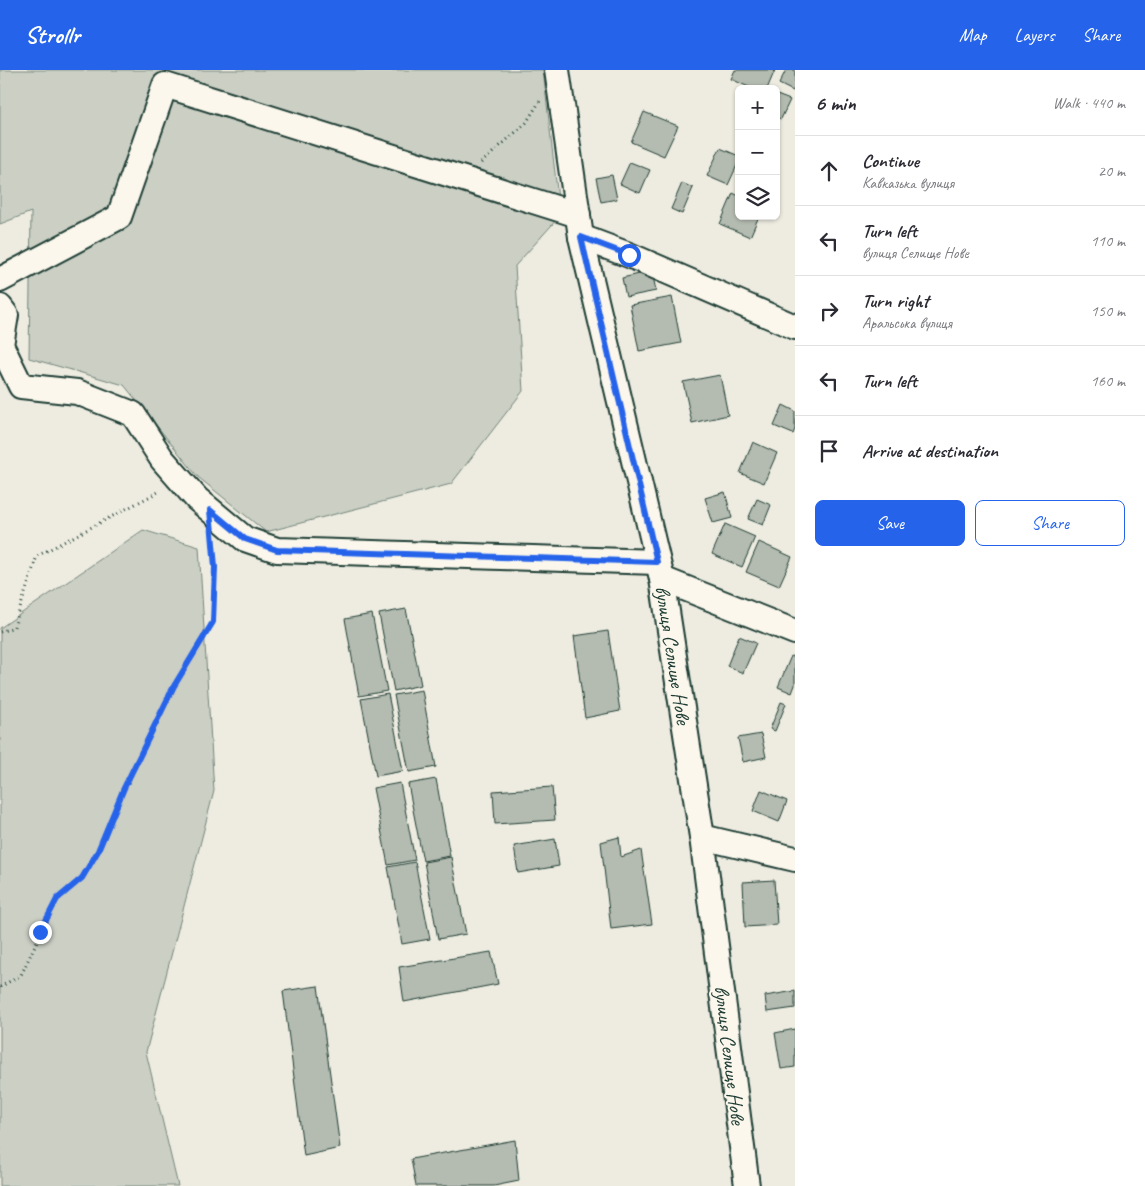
<!DOCTYPE html>
<html lang="en">
<head>
<meta charset="utf-8">
<style>
  body { margin:0; font-family:Caveat,sans-serif; background:#f2f2f3; color:#2b2b33 }
  .controls { position:absolute; right:15px; top:15px; display:grid; overflow:hidden; border-radius:8px; box-shadow:0 1px 4px #0004 }
  .controls button { width:45px; height:45px; display:grid; place-items:center; padding:0; border:0; border-bottom:1px solid #e1e1e2; background:#fff; color:#2b2b33; font:25px sans-serif }
  .stop { position:absolute; width:15px; height:15px; margin:-11px; border:4px solid #2563eb; border-radius:50%; background:#fff }
  .stop.end { background:#2563eb; border-color:#fff; box-shadow:0 1px 5px #0008 }
  .list { margin:0; padding:0; list-style:none }
  h2 { display:flex; justify-content:space-between; align-items:center; height:65px; margin:0; padding:0 20px; font-size:21px }
  h2 small { font-size:16px; font-weight:400; color:#7c7c81 }
  .list li { display:grid; grid-template-columns:32px 1fr auto; gap:15px; align-items:center; box-sizing:border-box; height:70px; padding:0 20px; border-top:1px solid #e1e1e2 }
  .list b { display:block; font-size:19px; white-space:nowrap }
  .list p { margin:0; font-size:16px; white-space:nowrap; color:#7c7c81 }
  .list em { font-size:16px; font-style:normal; color:#7c7c81 }
  .actions { display:flex; gap:10px; padding:15px 20px }
  .actions a { flex:1; padding:11px 0; border:1px solid #2563eb; border-radius:8px; text-align:center; font-size:18px; color:#2563eb }
  .actions .main { background:#2563eb; color:#fff }
  .icon { flex:none; width:28px; height:28px; fill:none; stroke:currentColor; stroke-width:2; stroke-linecap:round; stroke-linejoin:round }
  .map { position:relative; flex:none; width:795px; height:1116px; overflow:hidden }
  header { display:flex; align-items:center; gap:30px; box-sizing:border-box; height:70px; padding:0 25px; background:#2563eb; color:#fff }
  header strong { font-size:24px }
  nav { display:flex; gap:28px; margin-inline-start:auto; font-size:18px }
  main { display:flex }
  aside { flex:1; background:#fff }
  .map>svg:first-child { display:block }
</style>
</head>
<body>
<header>
<strong>Strollr</strong>
<nav><a>Map</a><a>Layers</a><a>Share</a></nav>
</header>
<main>
<div class="map">
<svg width="795" height="1116" viewBox="0 0 795 1116">
  <rect width="100%" height="100%" fill="#eeece1"/>
  <filter id="ink" filterUnits="userSpaceOnUse"><feTurbulence type="fractalNoise" baseFrequency=".02" numOctaves="2"/><feDisplacementMap in="SourceGraphic" scale="10" xChannelSelector="R" yChannelSelector="G"/><feConvolveMatrix kernelMatrix="1 2 1 2 8 2 1 2 1" color-interpolation-filters="sRGB"/></filter>
  <g filter="url(#ink)">
    <!-- green -->
    <g fill="#cbcfc4" stroke="#75867c">
      <polygon points="0,0 543,0 560,146 515,196 523,321 451,414 266,462 198,407 124,315 29,288 31,142 0,154"/>
      <polygon points="143,460 199,477 214,721 146,982 178,1116 0,1116 0,558"/>
    </g>
    <!-- building -->
    <g fill="#b4bbb0" stroke="#1f3d34">
      <polygon points="735,0 775,0 767,19 753,19 731,9"/>
      <polygon points="786,0 795,0 795,17 793,21 779,14"/>
      <polygon points="777,25 790,30 781,49 776,47"/>
      <polygon points="644,42 678,56 664,86 631,72"/>
      <polygon points="720,78 739,86 739,91 728,115 707,106"/>
      <polygon points="630,92 650,100 640,123 620,114"/>
      <polygon points="612,105 617,129 601,132 596,108"/>
      <polygon points="682,113 693,118 682,144 671,139"/>
      <polygon points="733,123 739,126 739,146 759,146 750,167 720,154"/>
      <polygon points="652,201 656,221 626,227 622,208"/>
      <polygon points="672,227 681,273 639,281 630,235"/>
      <polygon points="720,305 728,345 692,353 683,312"/>
      <polygon points="783,335 795,341 795,359 793,364 774,356"/>
      <polygon points="753,372 777,383 764,413 740,403"/>
      <polygon points="725,422 732,448 713,453 705,428"/>
      <polygon points="757,429 771,435 763,455 748,449"/>
      <polygon points="725,454 755,467 742,497 712,484"/>
      <polygon points="759,472 792,487 779,516 746,502"/>
      <polygon points="406,539 421,615 394,621 379,544"/>
      <polygon points="372,544 387,621 359,626 345,549"/>
      <polygon points="608,561 620,641 585,648 574,566"/>
      <polygon points="739,566 756,573 743,603 727,596"/>
      <polygon points="791,586 795,588 795,615 792,623 778,617"/>
      <polygon points="422,620 436,697 409,702 394,625"/>
      <polygon points="388,624 403,701 376,706 361,629"/>
      <polygon points="781,632 786,634 775,661 770,659"/>
      <polygon points="761,664 766,687 743,692 738,668"/>
      <polygon points="436,709 450,786 423,791 408,714"/>
      <polygon points="400,713 415,790 388,795 373,718"/>
      <polygon points="552,717 555,750 495,754 493,721"/>
      <polygon points="761,720 787,731 779,752 753,741"/>
      <polygon points="619,767 621,787 641,780 652,854 611,859 601,772"/>
      <polygon points="555,769 559,796 518,803 514,776"/>
      <polygon points="451,787 466,864 438,869 424,792"/>
      <polygon points="415,792 430,869 402,874 388,797"/>
      <polygon points="774,810 777,855 745,857 743,812"/>
      <polygon points="491,882 498,914 404,932 399,897"/>
      <polygon points="318,916 340,1078 304,1086 283,921"/>
      <polygon points="795,921 795,938 767,942 765,926"/>
      <polygon points="795,959 795,997 781,999 775,963"/>
      <polygon points="515,1070 519,1111 494,1116 416,1116 411,1089"/>
    </g>
    <g fill="none" stroke-linecap="round" stroke-linejoin="round">
      <!-- minor casing -->
      <g stroke="#1f3d34" stroke-width="28">
        <g id="minor">
          <polyline points="557,0 581,167 662,509 702,767 747,1116"/>
          <polyline points="581,167 629,185 795,257"/>
          <polyline points="0,210 119,147 165,15 578,145"/>
          <polyline points="0,237 6,245 1,275 21,316 77,322 133,344 162,389 197,429 245,469 277,480 657,492"/>
          <polyline points="662,509 795,562"/>
          <polyline points="702,767 795,789"/>
        </g>
      </g>
      <!-- path -->
      <g stroke="#1f3d34" stroke-width="3" stroke-dasharray="1 4" stroke-linecap="butt">
        <polyline points="481,93 526,53 540,31"/>
        <polyline points="0,562 14,557 37,486 160,421"/>
        <polyline points="0,917 21,905 57,829 82,808 98,781 124,718 174,616 213,552 215,497 213,471"/>
      </g>
      <!-- minor -->
      <use href="#minor" stroke="#fbf7ec" stroke-width="24"/>
    </g>
  </g>
  <g fill="none" stroke-linecap="round" stroke-linejoin="round" filter="url(#ink)">
    <!-- route -->
    <polyline stroke="#2563eb" stroke-width="6" points="40,862 57,829 82,808 98,781 124,718 174,616 213,552 215,497 210,440 245,469 277,480 657,492 581,167 629,185"/>
  </g>
  <g text-anchor="middle" stroke-width="4" stroke-linejoin="round" paint-order="stroke">
    <!-- street labels -->
    <g font-size="21" fill="#1f3d34" stroke="#fbf7ec">
      <text transform="translate(673 585) rotate(81)" y="7">вулиця Селище Нове</text>
      <text transform="translate(730 985) rotate(83)" y="7">вулиця Селище Нове</text>
    </g>
  </g>
</svg>
<div class="controls">
<button>+</button>
<button>−</button>
<button><svg class="icon" aria-label="layers" viewBox="0 0 24 24"><path d="M12 4l9 5-9 5-9-5zM3 14l9 5 9-5"/></svg></button>
</div>
<div class="stop" style="left:629px;top:185px"></div>
<div class="stop end" style="left:40px;top:862px"></div>
</div>
<aside>
<h2>6 min<small>Walk · 440 m</small></h2>
<ul class="list">
<li><svg class="icon" aria-label="ahead" viewBox="0 0 24 24"><path d="M12 20V5M6 11l6-6 6 6"/></svg><div><b>Continue</b><p>Кавказька вулиця</p></div><em>20 m</em></li>
<li><svg class="icon" aria-label="left" viewBox="0 0 24 24"><path d="M17 20v-9H6M10 6l-5 5 5 5"/></svg><div><b>Turn left</b><p>вулиця Селище Нове</p></div><em>110 m</em></li>
<li><svg class="icon" aria-label="right" viewBox="0 0 24 24"><path d="M7 20v-9h11M14 6l5 5-5 5"/></svg><div><b>Turn right</b><p>Аральська вулиця</p></div><em>150 m</em></li>
<li><svg class="icon" aria-label="left" viewBox="0 0 24 24"><path d="M17 20v-9H6M10 6l-5 5 5 5"/></svg><div><b>Turn left</b></div><em>160 m</em></li>
<li><svg class="icon" aria-label="arrive" viewBox="0 0 24 24"><path d="M6 21V4h12l-3 4 3 4H6"/></svg><div><b>Arrive at destination</b></div></li>
</ul>
<div class="actions"><a class="main">Save</a><a>Share</a></div>
</aside>
</main>
</body>
</html>
